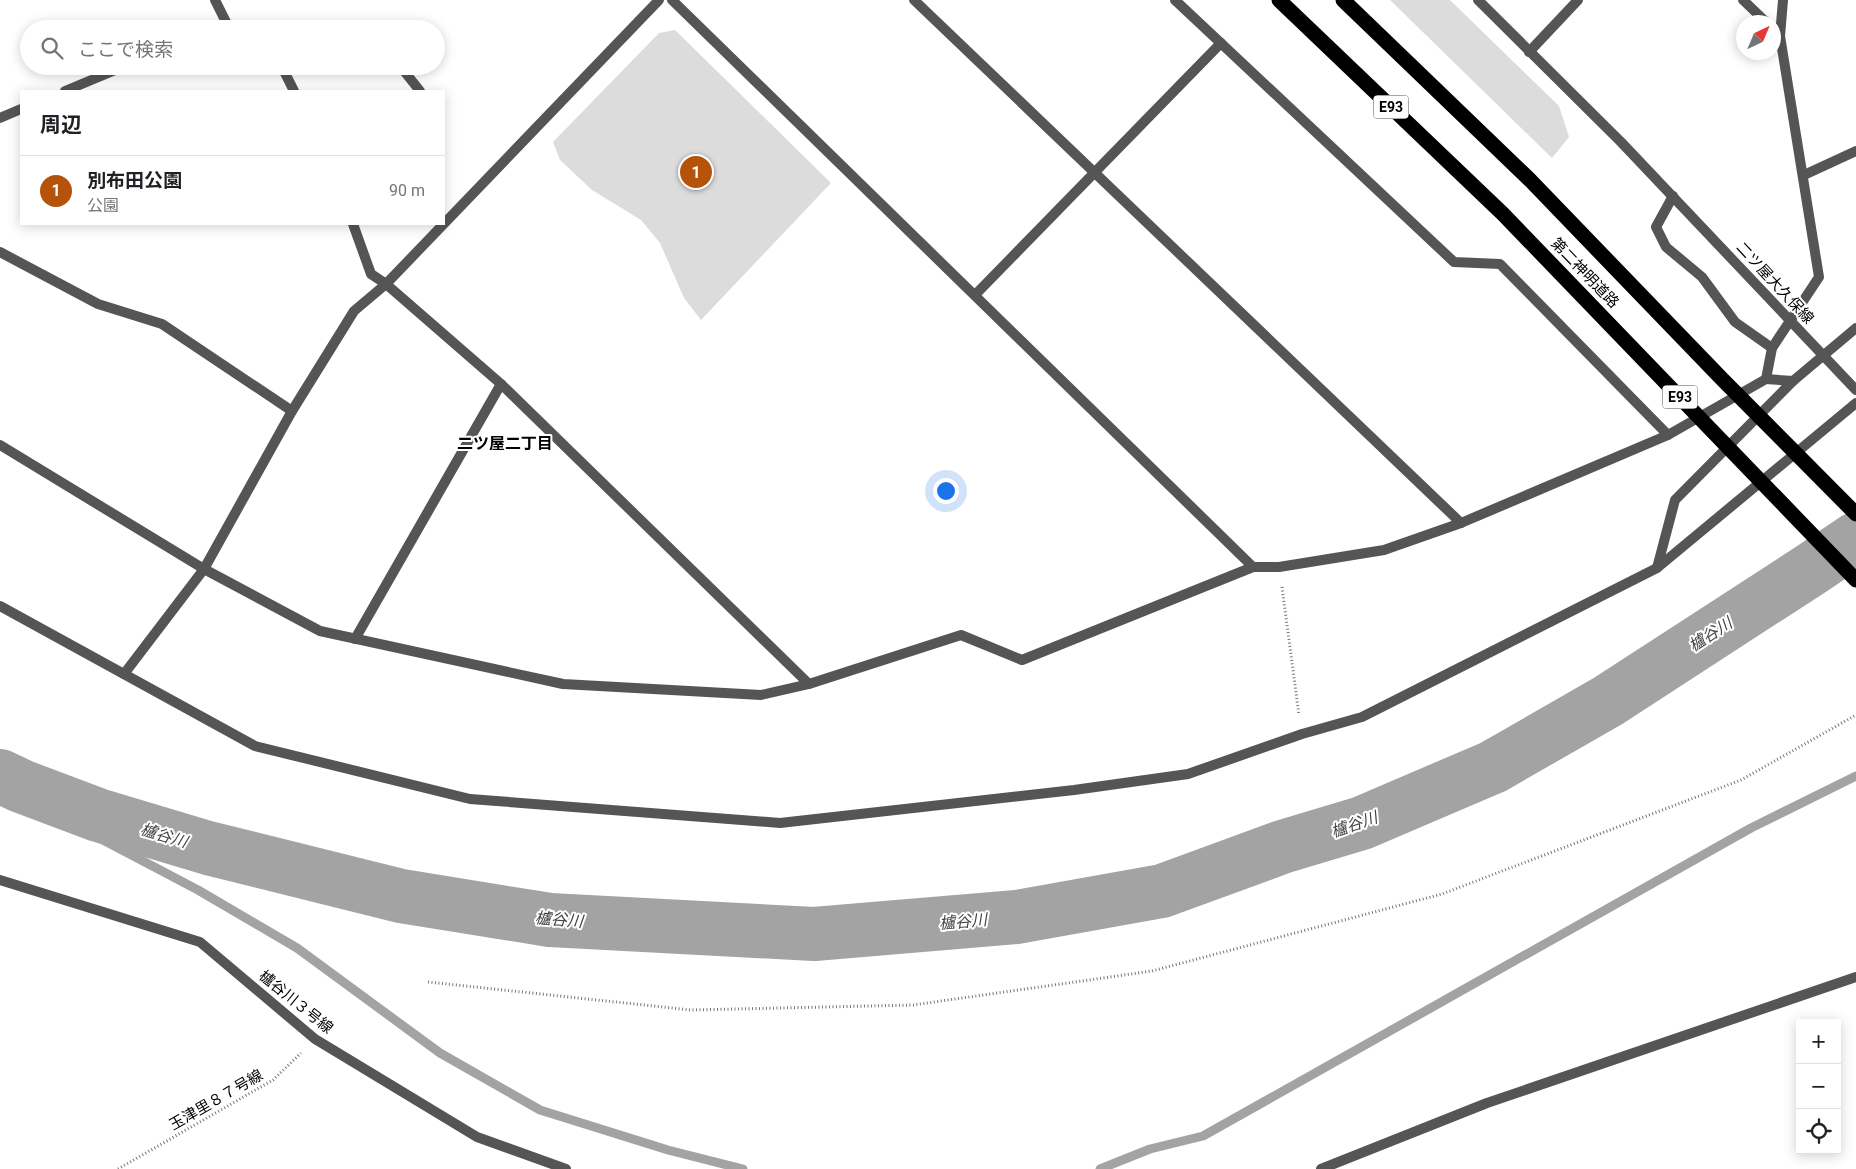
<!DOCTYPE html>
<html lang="ja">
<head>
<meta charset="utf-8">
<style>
  body { margin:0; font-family:Roboto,"Noto Sans JP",sans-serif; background:#f6f6f6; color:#202124 }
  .controls { position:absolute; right:15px; bottom:15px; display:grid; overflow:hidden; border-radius:0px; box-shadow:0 2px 12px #0003 }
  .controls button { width:45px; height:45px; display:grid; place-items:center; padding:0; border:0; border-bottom:1px solid #e0e0e0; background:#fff; color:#202124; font:25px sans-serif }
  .compass { position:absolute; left:1736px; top:15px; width:45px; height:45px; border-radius:50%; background:#fff; box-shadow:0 2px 12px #0003; rotate:44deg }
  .you { position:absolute; left:945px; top:490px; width:18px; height:18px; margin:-12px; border:4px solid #fff; border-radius:50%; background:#1a73e8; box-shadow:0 0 0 8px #1a73e833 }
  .badge { display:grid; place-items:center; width:32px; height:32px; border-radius:50%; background:#b45309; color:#fff; font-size:16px; font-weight:700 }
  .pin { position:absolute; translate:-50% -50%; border:2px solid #fff; box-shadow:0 1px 5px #0006 }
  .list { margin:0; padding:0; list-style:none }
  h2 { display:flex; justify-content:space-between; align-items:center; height:65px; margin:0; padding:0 20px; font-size:21px }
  h2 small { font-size:16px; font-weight:400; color:#757577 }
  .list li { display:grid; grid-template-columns:32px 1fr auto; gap:15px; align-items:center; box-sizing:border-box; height:70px; padding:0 20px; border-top:1px solid #e0e0e0 }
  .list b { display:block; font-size:19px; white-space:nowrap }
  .list p { margin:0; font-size:16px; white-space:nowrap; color:#757577 }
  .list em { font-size:16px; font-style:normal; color:#757577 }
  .icon { flex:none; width:28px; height:28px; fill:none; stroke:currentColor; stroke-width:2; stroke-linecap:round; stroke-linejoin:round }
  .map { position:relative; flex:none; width:1856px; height:1169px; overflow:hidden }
  .search { position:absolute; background:#fff; box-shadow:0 2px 12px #0003; left:20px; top:20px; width:425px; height:55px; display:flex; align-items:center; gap:12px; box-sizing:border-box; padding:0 18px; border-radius:28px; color:#757577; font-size:19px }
  .panel { position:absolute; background:#fff; box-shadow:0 2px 12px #0003; left:20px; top:90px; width:425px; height:135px; border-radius:0px }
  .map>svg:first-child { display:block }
</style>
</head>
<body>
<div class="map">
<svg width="1856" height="1169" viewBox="0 0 1856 1169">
  <rect width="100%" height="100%" fill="#fff"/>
  <!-- green -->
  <g fill="#dcdcdc">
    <polygon points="1390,0 1450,0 1559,106 1569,137 1552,158"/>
    <polygon points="675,30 831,183 701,320 684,298 660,243 641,220 592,190 560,160 553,142 659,33"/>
  </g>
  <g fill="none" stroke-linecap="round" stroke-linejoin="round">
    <!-- stream -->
    <g stroke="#a3a3a3" stroke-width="9">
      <polyline points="44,795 84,830 198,890 297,948 440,1053 540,1110 668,1150 743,1169"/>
      <polyline points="1100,1169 1150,1149 1203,1136 1751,828 1856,776"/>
    </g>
    <!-- river -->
    <polyline stroke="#a3a3a3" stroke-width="54" points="0,776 21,786 98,815 208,848 401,896 550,920 814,934 1017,917 1162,891 1282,847 1362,823 1493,767 1608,701 1813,568 1856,539"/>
    <!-- path -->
    <g stroke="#777" stroke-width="3" stroke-dasharray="1 2.5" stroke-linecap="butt">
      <polyline points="1282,587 1299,715"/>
      <polyline points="428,982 691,1010 913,1005 1152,971 1442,894 1741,780 1856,715"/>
      <polyline points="118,1169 273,1080 301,1053"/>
    </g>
    <!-- minor -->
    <g stroke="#555" stroke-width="10">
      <polyline points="215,0 227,24 237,29"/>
      <polyline points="672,0 1253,567"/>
      <polyline points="914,0 1461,523"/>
      <polyline points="1175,0 1454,262 1500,264 1668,435"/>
      <polyline points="1743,0 1766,22"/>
      <polyline points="216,29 227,24"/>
      <polyline points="1529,52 1578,0"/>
      <polyline points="280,66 284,71 294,91"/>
      <polyline points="400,66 420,91"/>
      <polyline points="284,71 296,66"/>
      <polyline points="65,91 125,66"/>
      <polyline points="0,118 21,109"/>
      <polyline points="1804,175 1856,151"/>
      <polyline points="1673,196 1656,227 1666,247 1702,277 1735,322 1772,348"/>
      <polyline points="353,224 371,274 386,284 501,384 809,684"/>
      <polyline points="0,252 98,304 162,324 292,411"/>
      <polyline points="975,295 1221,43"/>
      <polyline points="1766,379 1793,381 1856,328"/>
      <polyline points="0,445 204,569 320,631 563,684 761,695 809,684 961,635 1022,660 1253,567 1279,567 1384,550 1461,523 1668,435 1766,379 1772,348 1819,277 1780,36 1783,0"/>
      <polyline points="1657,568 1675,500 1793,381"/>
      <polyline points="0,606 255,746 470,799 780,823 1074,790 1188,774 1302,734 1362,717 1657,568 1856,403"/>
      <polyline points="355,639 501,384"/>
      <polyline points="124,674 204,569 292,411 354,311 386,284 659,0"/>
      <polyline points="0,880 200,942 315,1039 477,1137 566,1169"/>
      <polyline points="1321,1169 1487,1103 1856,977"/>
    </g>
    <!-- tertiary -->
    <polyline stroke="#555" stroke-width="10" points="1478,0 1621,142 1856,390"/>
    <!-- motorway -->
    <g stroke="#000" stroke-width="15">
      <polyline points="1279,0 1503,214 1856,580"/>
      <polyline points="1343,0 1529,179 1723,380 1856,514"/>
    </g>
  </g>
  <g text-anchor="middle" stroke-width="4" stroke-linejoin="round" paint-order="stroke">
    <!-- shield labels -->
    <g fill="#fff" stroke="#4c4c4c" stroke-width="1">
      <rect x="1373.5" y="95.5" width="35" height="23" rx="4"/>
      <rect x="1662.5" y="385.5" width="35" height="23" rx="4"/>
    </g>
    <g font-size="14" font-weight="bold" fill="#000">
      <text x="1391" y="112">E93</text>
      <text x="1680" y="402">E93</text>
    </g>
    <!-- street labels -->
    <g font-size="15" fill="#000" stroke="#fff">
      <text transform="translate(1585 273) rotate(46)" y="5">第二神明道路</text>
      <text transform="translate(1775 283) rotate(47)" y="5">二ツ屋大久保線</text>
      <text transform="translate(296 1002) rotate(39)" y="5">櫨谷川３号線</text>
      <text transform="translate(216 1100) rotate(-30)" y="5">玉津里８７号線</text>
    </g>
    <!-- neighbourhood labels -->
    <g font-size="16" font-weight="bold" fill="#000" stroke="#fff">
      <text x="505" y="449">二ツ屋二丁目</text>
    </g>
    <!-- water labels -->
    <g font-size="16" font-style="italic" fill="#444" stroke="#fff">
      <text transform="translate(1710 634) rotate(-33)" y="6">櫨谷川</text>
      <text transform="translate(1354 824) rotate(-19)" y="6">櫨谷川</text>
      <text transform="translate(164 835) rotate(17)" y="6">櫨谷川</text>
      <text transform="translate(559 919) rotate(5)" y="6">櫨谷川</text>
      <text transform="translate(963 921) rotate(-5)" y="6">櫨谷川</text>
    </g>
  </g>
</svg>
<div class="controls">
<button>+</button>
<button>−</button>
<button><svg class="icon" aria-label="locate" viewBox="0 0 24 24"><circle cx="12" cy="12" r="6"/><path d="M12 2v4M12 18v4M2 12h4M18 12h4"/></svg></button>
</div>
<svg class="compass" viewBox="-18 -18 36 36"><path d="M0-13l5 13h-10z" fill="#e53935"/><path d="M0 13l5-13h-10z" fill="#757577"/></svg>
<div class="you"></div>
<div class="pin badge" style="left:696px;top:172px">1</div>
<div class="search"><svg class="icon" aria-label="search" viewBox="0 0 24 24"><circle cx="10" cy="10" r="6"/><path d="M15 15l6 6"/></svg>ここで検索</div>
<section class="panel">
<h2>周辺<small></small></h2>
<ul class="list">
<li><span class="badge">1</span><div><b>別布田公園</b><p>公園</p></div><em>90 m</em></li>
</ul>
</section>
</div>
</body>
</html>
